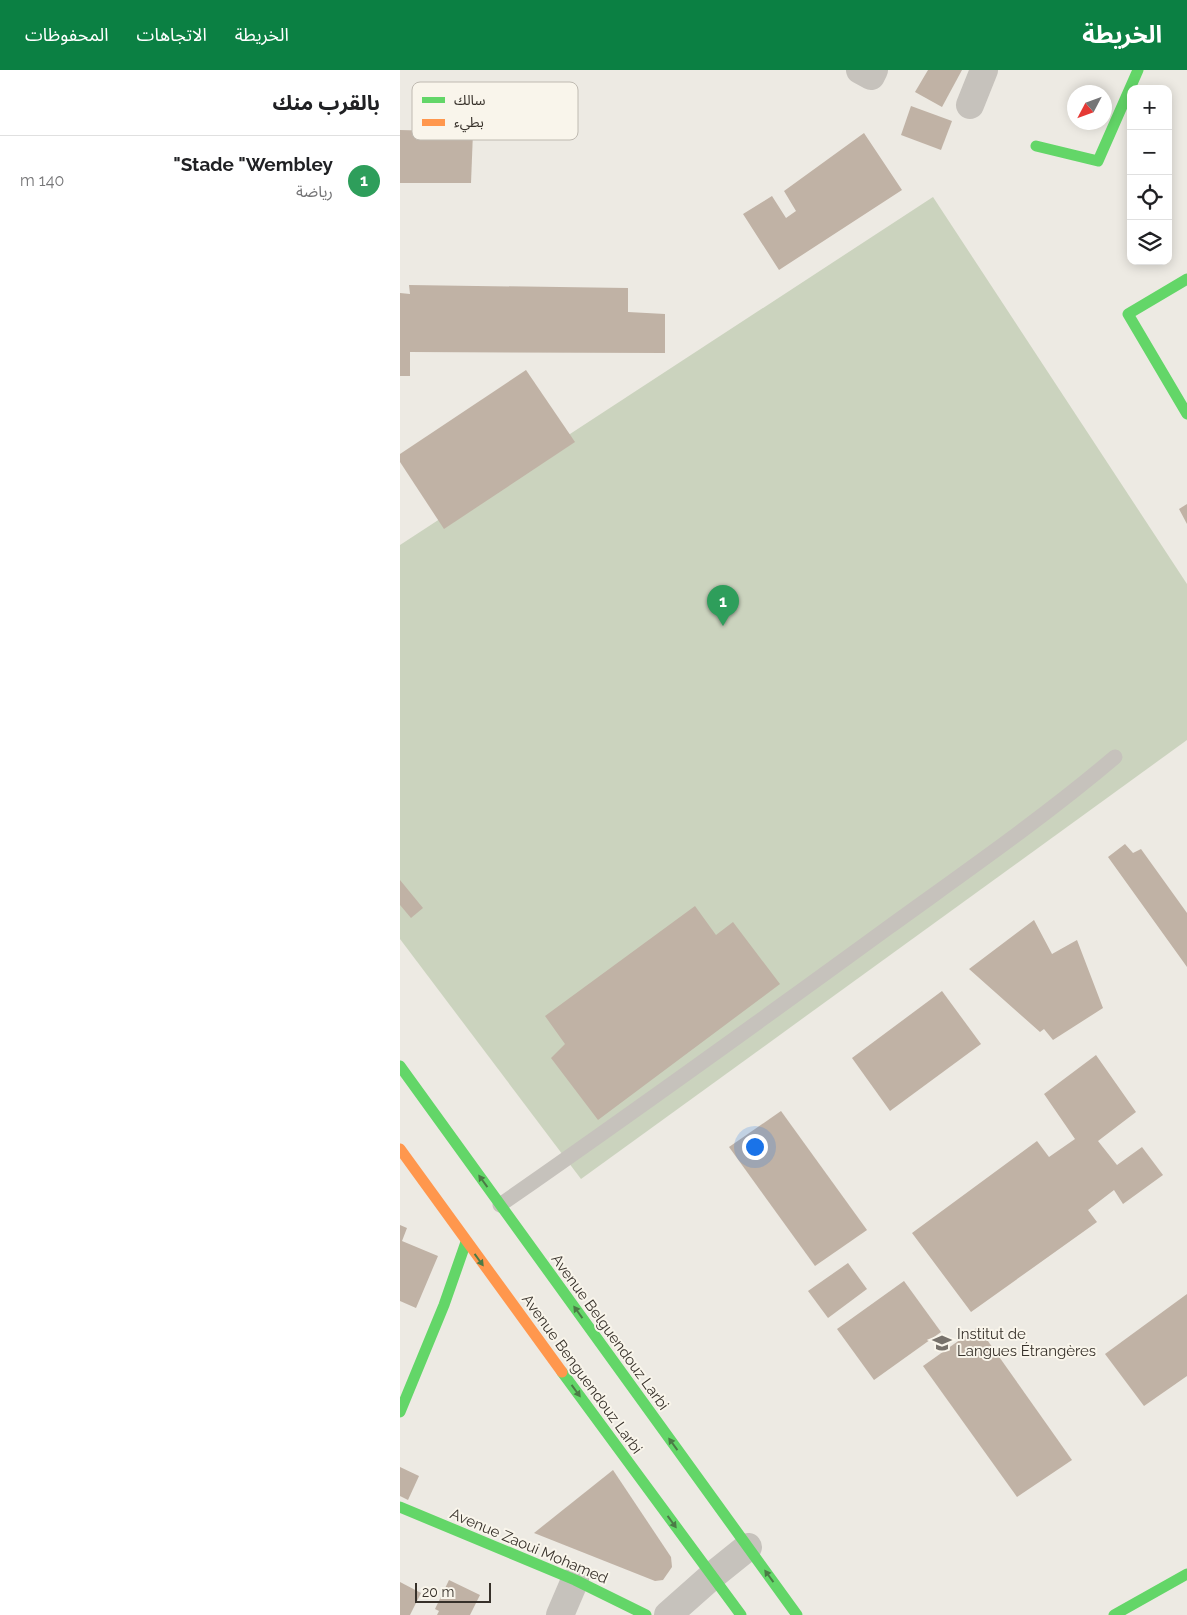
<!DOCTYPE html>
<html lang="ar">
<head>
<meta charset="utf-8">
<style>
  body { margin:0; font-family:Raleway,"Noto Sans Arabic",sans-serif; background:#f6f6f6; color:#202124; direction:rtl }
  .controls { position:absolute; right:15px; top:15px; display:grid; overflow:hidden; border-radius:10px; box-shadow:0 2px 12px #0003 }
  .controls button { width:45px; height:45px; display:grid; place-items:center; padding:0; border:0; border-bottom:1px solid #e0e0e0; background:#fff; color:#202124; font:25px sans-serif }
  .compass { position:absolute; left:667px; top:15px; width:45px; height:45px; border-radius:50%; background:#fff; box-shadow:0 2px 12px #0003; rotate:229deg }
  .scale { position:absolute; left:15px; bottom:12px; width:76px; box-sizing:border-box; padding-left:5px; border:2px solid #37312a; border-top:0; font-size:14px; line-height:18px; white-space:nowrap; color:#37312a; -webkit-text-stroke:4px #f9f5eb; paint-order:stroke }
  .you { position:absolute; left:354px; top:1076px; width:18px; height:18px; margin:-12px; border:4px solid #fff; border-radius:50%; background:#1a73e8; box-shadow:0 0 0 8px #1a73e833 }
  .badge { display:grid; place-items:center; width:32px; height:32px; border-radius:50%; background:#0b8043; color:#fff; font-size:16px; font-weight:700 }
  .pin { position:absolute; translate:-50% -41px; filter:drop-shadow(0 1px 2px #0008) }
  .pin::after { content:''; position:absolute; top:26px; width:18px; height:15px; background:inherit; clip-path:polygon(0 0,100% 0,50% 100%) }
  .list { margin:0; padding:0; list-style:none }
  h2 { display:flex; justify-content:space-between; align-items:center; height:65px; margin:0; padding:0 20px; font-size:21px }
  h2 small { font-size:16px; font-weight:400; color:#757577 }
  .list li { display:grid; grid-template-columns:32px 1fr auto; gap:15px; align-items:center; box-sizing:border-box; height:90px; padding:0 20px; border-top:1px solid #e0e0e0 }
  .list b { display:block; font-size:19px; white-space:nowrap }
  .list p { margin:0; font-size:16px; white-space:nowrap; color:#757577 }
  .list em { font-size:16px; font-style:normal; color:#757577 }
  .icon { flex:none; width:28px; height:28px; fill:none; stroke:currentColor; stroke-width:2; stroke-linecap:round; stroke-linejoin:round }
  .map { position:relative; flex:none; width:787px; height:1545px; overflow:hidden; direction:ltr }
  header { display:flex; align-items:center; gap:30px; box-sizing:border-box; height:70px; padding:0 25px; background:#0b8043; color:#fff }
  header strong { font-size:24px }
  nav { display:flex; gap:28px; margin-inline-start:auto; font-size:18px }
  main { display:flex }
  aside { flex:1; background:#fff }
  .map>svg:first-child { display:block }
</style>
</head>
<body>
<header>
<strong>الخريطة</strong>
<nav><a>الخريطة</a><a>الاتجاهات</a><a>المحفوظات</a></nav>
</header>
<main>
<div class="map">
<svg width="787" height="1545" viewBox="0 0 787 1545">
  <rect width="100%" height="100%" fill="#edeae3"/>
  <!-- green -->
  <polygon fill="#cbd3be" points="533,127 787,514 787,670 181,1109 0,869 0,475"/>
  <!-- building -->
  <g fill="#c0b2a5">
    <polygon points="528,0 562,0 542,37 515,22"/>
    <polygon points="511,36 552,51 541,80 501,65"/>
    <polygon points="0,60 73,62 71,113 0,113"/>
    <polygon points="464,63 502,120 379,200 343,144 372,126 386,148 396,141 384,121"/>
    <polygon points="9,215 228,218 228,242 265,244 265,283 10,282 10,306 0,306 0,223 10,224"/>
    <polygon points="126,300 175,372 44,459 0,392 0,384"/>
    <polygon points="787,434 787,454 779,439"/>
    <polygon points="725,774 733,783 741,779 787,843 787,897 708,787"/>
    <polygon points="0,810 23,838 11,848 0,835"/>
    <polygon points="295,836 316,865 333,852 380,914 198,1050 151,988 165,974 145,946"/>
    <polygon points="634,850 652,884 677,870 703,938 653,970 644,959 640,962 569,899"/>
    <polygon points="542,921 581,974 490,1041 452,988"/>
    <polygon points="696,985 736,1042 698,1071 717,1095 742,1077 763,1105 723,1134 714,1120 688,1140 697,1152 571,1242 512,1163 637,1071 649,1087 675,1069 644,1024"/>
    <polygon points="381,1041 467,1160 415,1196 329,1077"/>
    <polygon points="0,1155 7,1158 2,1171 38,1186 16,1238 0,1231"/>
    <polygon points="448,1193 467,1219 428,1248 408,1221"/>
    <polygon points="504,1211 541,1262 474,1310 437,1259"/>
    <polygon points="787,1224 787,1306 744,1336 705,1284"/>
    <polygon points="578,1257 672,1390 617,1427 523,1296"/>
    <polygon points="0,1397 19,1406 8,1430 0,1426"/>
    <polygon points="213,1400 271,1487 272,1497 263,1510 255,1511 134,1463"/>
    <polygon points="49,1510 80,1525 70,1545 37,1545 39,1541 35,1539"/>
    <polygon points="0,1512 21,1523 10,1545 0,1545"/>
  </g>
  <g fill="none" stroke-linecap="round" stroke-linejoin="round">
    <!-- lane -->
    <path stroke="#c6c2bc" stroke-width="15" d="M100 1135C231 1044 360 951 489 857 565 802 643 748 715 687"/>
    <!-- street -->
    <g stroke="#c6c2bc" stroke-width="28">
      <polyline points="460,0 471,6 474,0"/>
      <polyline points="570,35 584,0"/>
      <polyline points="160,1545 175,1510"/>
      <polyline points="268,1545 312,1506 348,1477"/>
    </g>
    <!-- fast -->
    <g stroke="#63d668" stroke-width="11">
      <polyline points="636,76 698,91 738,0"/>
      <polyline points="787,209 728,244 787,344"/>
      <polyline points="0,996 397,1545"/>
      <polyline points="162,1302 341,1545"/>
      <polyline points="0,1342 44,1235 66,1172"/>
      <polyline points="0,1437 175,1510 246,1545"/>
      <polyline points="714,1545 787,1504"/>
    </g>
    <!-- slow -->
    <polyline stroke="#ff974d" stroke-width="11" points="0,1079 162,1302"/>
  </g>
  <!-- one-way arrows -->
  <defs><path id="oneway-solid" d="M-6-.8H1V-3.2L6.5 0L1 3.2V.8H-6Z" transform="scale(1.25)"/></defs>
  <g fill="#4b7b46">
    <use href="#oneway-solid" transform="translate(83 1111) rotate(-126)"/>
    <use href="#oneway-solid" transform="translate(79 1190) rotate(54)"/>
    <use href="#oneway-solid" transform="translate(178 1242) rotate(-126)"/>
    <use href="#oneway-solid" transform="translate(176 1321) rotate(54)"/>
    <use href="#oneway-solid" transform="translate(273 1374) rotate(-126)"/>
    <use href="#oneway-solid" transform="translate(272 1452) rotate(54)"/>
    <use href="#oneway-solid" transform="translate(369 1506) rotate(-126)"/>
  </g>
  <!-- icons -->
  <defs>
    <g id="university-bare" transform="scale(1.5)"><path d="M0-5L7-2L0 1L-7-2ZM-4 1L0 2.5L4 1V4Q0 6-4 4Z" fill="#77726b" stroke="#f9f5eb" stroke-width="2.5" paint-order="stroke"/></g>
  </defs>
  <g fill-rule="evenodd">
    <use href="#university-bare" x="542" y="1273"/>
  </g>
  <g text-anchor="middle" stroke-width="4" stroke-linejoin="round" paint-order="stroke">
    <!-- street labels -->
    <g font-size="15" fill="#37312a" stroke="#f9f5eb">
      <text transform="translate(210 1262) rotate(54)" y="5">Avenue Belguendouz Larbi</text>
      <text transform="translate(182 1304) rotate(54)" y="5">Avenue Benguendouz Larbi</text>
      <text transform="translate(129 1476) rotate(23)" y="5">Avenue Zaoui Mohamed</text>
    </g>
    <!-- poi labels -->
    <g font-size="15" fill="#37312a" stroke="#f9f5eb" text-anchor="start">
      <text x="557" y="1269">Institut de<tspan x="557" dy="17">Langues Étrangères</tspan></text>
    </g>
  </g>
  <!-- legend -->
  <rect x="12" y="12" width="166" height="58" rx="8" fill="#f9f5eb" stroke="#bfbab1" stroke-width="1"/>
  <rect x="22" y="27" width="23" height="6" fill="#63d668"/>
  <rect x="22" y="49" width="23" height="7" fill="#ff974d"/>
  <g font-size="14" fill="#37312a">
    <text x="54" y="35">سالك</text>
    <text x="54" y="57">بطيء</text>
  </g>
</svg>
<div class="controls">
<button>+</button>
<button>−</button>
<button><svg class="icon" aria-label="locate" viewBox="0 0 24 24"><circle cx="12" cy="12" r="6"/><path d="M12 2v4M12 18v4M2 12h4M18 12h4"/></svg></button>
<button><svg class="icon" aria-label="layers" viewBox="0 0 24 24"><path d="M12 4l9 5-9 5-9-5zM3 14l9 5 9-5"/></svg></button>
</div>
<svg class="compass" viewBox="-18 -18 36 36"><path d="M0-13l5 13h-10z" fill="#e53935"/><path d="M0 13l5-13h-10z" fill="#757577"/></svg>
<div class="scale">20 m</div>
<div class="you"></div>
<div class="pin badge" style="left:323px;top:556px;background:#2e9e5b">1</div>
</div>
<aside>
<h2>بالقرب منك<small></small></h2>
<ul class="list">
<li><span class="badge" style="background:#2e9e5b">1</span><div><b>Stade &quot;Wembley&quot;</b><p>رياضة</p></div><em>140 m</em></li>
</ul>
</aside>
</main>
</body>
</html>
